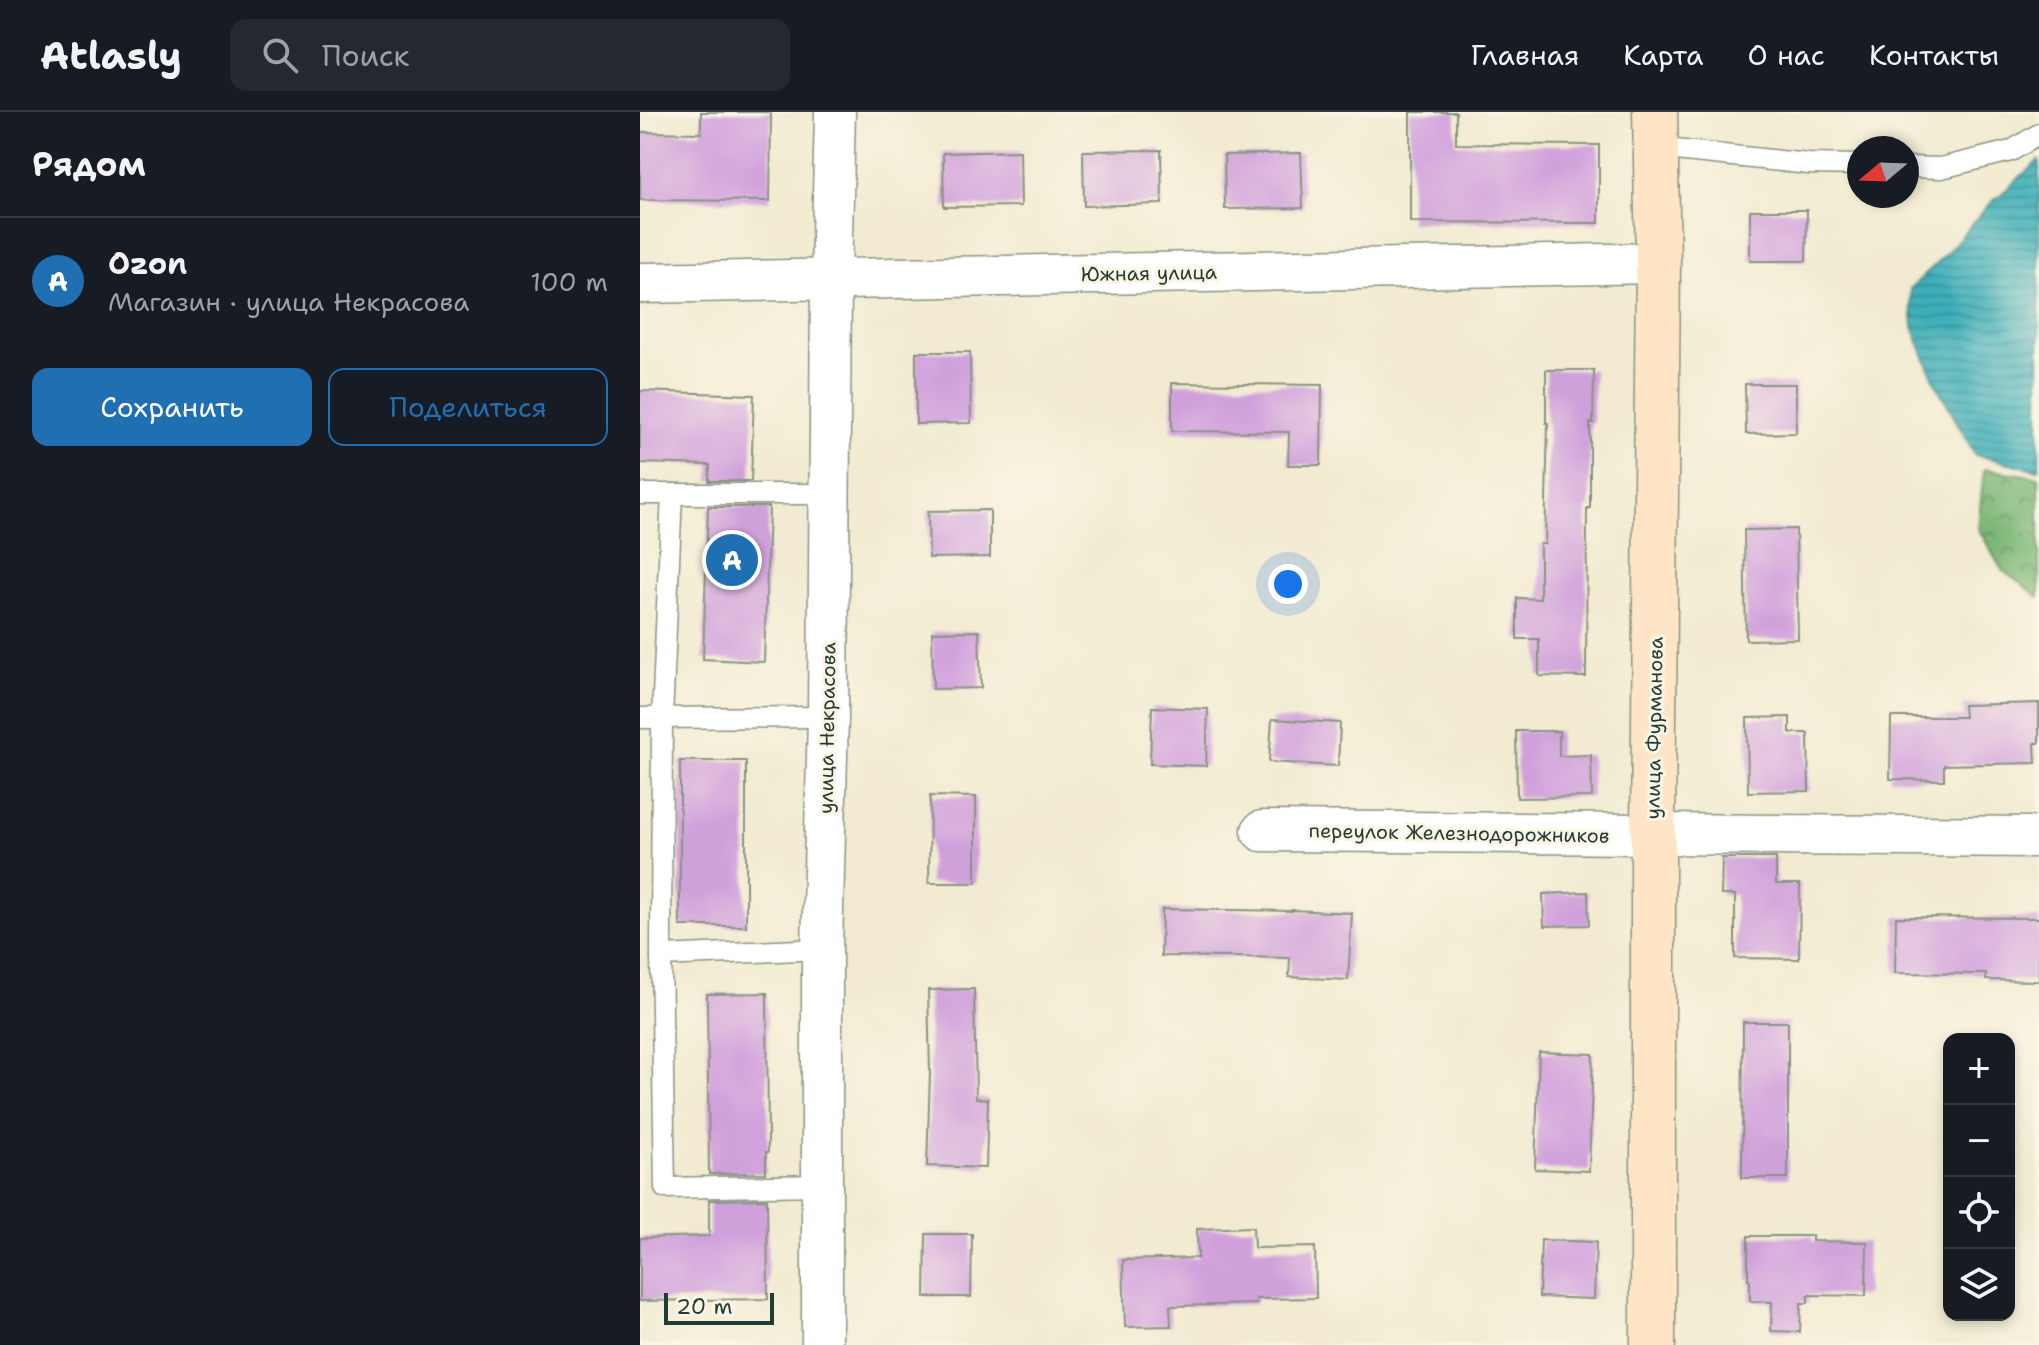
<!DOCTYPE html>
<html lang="ru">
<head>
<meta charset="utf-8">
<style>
  body { margin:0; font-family:"Shantell Sans",sans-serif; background:#242831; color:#f1f3f6 }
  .controls { position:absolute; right:24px; bottom:24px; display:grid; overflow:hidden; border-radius:16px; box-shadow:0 4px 12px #0003 }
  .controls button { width:72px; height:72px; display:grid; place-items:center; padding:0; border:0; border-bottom:2px solid #363941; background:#171b24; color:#f1f3f6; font:40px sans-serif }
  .compass { position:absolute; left:1207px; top:24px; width:72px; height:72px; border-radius:50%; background:#171b24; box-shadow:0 4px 12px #0003; rotate:251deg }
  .scale { position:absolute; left:24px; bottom:20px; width:110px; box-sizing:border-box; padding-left:8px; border:4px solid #1f3d34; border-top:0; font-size:22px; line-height:28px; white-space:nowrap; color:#1f3d34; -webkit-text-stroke:6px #fcf5e5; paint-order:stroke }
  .you { position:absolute; left:648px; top:472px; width:28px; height:28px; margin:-20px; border:6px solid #fff; border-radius:50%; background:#1a73e8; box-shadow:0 0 0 12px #1a73e833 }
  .badge { display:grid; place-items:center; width:52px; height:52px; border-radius:50%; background:#1f6fb2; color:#fff; font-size:26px; font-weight:700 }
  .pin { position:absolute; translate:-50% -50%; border:4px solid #fff; box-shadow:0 2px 8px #0006 }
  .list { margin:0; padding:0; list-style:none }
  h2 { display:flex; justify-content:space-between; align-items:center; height:104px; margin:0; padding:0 32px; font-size:34px }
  h2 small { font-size:26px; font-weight:400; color:#9ea1a6 }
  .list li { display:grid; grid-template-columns:52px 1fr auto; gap:24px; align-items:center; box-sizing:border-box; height:128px; padding:0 32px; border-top:2px solid #363941 }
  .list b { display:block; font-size:30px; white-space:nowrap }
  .list p { margin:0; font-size:26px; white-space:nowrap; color:#9ea1a6 }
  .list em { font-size:26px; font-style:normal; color:#9ea1a6 }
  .actions { display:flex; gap:16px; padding:24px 32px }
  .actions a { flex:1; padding:18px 0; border:2px solid #1f6fb2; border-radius:16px; text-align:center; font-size:28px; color:#1f6fb2 }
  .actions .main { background:#1f6fb2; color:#fff }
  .icon { flex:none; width:44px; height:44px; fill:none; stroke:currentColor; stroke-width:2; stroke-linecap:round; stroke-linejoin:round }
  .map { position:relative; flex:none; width:1399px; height:1233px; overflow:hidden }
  header { display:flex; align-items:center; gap:48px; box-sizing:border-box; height:112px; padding:0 40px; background:#171b24; border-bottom:2px solid #363941 }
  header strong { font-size:38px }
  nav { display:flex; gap:44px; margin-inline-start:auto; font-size:28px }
  .search { width:560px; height:72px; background:#242831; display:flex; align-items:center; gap:20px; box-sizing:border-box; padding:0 28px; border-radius:16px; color:#9ea1a6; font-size:30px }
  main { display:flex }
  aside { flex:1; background:#171b24 }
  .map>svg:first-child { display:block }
</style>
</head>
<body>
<header>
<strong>Atlasly</strong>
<div class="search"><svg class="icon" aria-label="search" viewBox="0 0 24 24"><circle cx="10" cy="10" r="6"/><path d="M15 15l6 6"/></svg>Поиск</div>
<nav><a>Главная</a><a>Карта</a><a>О нас</a><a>Контакты</a></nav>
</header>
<main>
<aside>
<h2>Рядом<small></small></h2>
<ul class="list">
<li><span class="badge">A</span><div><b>Ozon</b><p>Магазин · улица Некрасова</p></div><em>100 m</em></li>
</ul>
<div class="actions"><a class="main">Сохранить</a><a>Поделиться</a></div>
</aside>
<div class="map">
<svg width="1399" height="1233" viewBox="0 0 1399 1233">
  <defs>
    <pattern id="forest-crowns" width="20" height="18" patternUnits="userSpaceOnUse" patternTransform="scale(2)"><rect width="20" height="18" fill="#7eb877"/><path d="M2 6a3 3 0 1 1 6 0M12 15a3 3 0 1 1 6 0" fill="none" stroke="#679762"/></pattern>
    <pattern id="water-rules" width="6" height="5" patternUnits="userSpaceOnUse" patternTransform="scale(2)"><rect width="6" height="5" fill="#3eafb9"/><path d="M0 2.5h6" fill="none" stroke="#339097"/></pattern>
  </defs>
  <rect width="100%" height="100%" fill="#fcf5e5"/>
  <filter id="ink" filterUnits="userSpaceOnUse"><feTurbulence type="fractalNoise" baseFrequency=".0125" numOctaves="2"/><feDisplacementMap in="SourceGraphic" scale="16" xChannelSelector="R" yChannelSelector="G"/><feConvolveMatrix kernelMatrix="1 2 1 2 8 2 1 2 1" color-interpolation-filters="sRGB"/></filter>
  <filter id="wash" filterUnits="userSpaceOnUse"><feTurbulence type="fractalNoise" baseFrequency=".006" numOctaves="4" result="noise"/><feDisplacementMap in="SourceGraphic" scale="32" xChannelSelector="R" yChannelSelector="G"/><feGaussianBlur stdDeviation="1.8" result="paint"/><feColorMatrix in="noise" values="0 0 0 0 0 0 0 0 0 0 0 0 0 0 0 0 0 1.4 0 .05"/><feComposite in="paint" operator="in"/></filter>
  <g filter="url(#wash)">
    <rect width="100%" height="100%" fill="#f2ebd1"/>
    <!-- forest -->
    <polygon fill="url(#forest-crowns)" stroke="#4e7a56" stroke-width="2" points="1344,357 1399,365 1399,485 1362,458 1338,416"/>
    <!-- water -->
    <polygon fill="url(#water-rules)" stroke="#2e7676" stroke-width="2" points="1399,48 1399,357 1395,357 1335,343 1295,270 1273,215 1270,177 1304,144 1348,94"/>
    <g id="blocks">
      <!-- building -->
      <g fill="#d0a0db">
        <polygon points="61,0 131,0 130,89 0,88 0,20 61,21"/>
        <polygon points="770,0 816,0 816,32 959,33 959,111 770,110"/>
        <polygon points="521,38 522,92 444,94 443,39"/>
        <polygon points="380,39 381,94 304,95 303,41"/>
        <polygon points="661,41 663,96 585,97 584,43"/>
        <polygon points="1110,98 1167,98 1166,149 1110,149"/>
        <polygon points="276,240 330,240 331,311 276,312"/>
        <polygon points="906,258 954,258 953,311 950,311 950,396 947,396 946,565 899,564 899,527 877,527 877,486 900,487 900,432 905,432 908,311 906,311"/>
        <polygon points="532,271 682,273 681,353 648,353 649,320 532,319"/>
        <polygon points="1105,272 1156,272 1156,321 1106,322"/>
        <polygon points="0,279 114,283 111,369 69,369 70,353 0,351"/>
        <polygon points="68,395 129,395 124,550 63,547"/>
        <polygon points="350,398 350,445 289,446 288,399"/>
        <polygon points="1156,417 1158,527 1106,528 1104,418"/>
        <polygon points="339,519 341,576 293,577 292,520"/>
        <polygon points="1399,591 1399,631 1395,631 1396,651 1304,653 1304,668 1250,667 1251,605 1324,605 1323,593"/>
        <polygon points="512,595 568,597 566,654 510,652"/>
        <polygon points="1150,605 1150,621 1168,621 1169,679 1108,680 1107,606"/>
        <polygon points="632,607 700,611 698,654 629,650"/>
        <polygon points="876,619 919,619 919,644 951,643 952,685 877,686"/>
        <rect x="40" y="649" width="66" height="165"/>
        <polygon points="290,684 336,685 336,771 289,771"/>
        <polygon points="1082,746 1136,746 1136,772 1160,772 1159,847 1095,846 1095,783 1081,783"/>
        <polygon points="948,780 949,813 904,814 903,782"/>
        <polygon points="522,797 652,799 652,798 712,801 708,868 649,865 650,846 521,844"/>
        <polygon points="1256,805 1399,806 1399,869 1346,868 1346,862 1255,861"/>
        <polygon points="334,877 336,986 348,987 346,1056 287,1054 290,961 288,878"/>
        <polygon points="127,881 128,1040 126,1040 126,1061 69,1062 67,882"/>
        <polygon points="1103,910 1148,910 1148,1066 1102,1066"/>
        <polygon points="899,940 953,942 949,1059 895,1057"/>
        <polygon points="127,1087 128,1187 0,1189 0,1126 69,1124 69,1088"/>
        <polygon points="613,1115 614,1136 675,1135 676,1186 616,1187 616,1192 530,1194 531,1214 485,1215 483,1148 558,1146 557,1117"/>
        <polygon points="286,1122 332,1122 331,1185 285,1185"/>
        <polygon points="1108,1124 1172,1124 1172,1129 1227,1130 1226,1184 1168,1183 1168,1191 1161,1191 1160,1220 1131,1219 1132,1190 1110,1189 1110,1168 1108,1168"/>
        <polygon points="901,1128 956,1130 954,1187 899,1185"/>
      </g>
    </g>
  </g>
  <g filter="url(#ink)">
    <use href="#blocks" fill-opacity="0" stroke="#889482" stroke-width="2"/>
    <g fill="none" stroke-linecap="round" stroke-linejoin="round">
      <!-- service casing -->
      <g stroke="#889482" stroke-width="23">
        <g id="service">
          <polyline points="1016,36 1169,52 1219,53"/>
          <polyline points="1267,55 1301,56 1371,39 1399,22"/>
          <polyline points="0,382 189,382"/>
          <polyline points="32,382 22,606 21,844 25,1076 183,1073"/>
          <polyline points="0,606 188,605"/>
          <polyline points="21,844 182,837"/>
        </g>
      </g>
      <!-- minor casing -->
      <g stroke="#889482" stroke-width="43">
        <g id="minor">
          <polyline points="0,171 1018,151"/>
          <polyline points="622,719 1399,725"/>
          <polyline points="182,1233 182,837 188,605 191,168 195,0"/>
        </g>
      </g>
      <!-- secondary casing -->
      <g stroke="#889482" stroke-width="47">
        <polyline id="secondary" points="1013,1233 1013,723 1018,151 1015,0"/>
      </g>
      <!-- service -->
      <use href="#service" stroke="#fff" stroke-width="20"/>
      <!-- minor -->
      <use href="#minor" stroke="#fff" stroke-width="40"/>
      <!-- secondary -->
      <use href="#secondary" stroke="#fee5c5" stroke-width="44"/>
    </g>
  </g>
  <g text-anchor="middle" stroke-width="6" stroke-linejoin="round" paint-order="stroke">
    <!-- street labels -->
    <g font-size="20" fill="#1f3d34" stroke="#fcf5e5">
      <text transform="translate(509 161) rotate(-1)" y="7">Южная улица</text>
      <text transform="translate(187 616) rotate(-89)" y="7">улица Некрасова</text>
      <text transform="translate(1014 616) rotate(-89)" y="7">улица Фурманова</text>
      <text transform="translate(819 721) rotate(1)" y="7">переулок Железнодорожников</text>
    </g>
  </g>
</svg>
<div class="controls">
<button>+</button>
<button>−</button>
<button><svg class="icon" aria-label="locate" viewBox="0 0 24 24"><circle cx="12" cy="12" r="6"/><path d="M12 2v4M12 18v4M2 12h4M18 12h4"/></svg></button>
<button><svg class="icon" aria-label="layers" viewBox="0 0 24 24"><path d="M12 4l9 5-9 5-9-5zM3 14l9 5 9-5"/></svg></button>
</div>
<svg class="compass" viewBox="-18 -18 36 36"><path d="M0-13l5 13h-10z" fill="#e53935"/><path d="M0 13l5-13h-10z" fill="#9ea1a6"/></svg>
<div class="scale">20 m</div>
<div class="you"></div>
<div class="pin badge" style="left:92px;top:448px">A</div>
</div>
</main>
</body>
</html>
